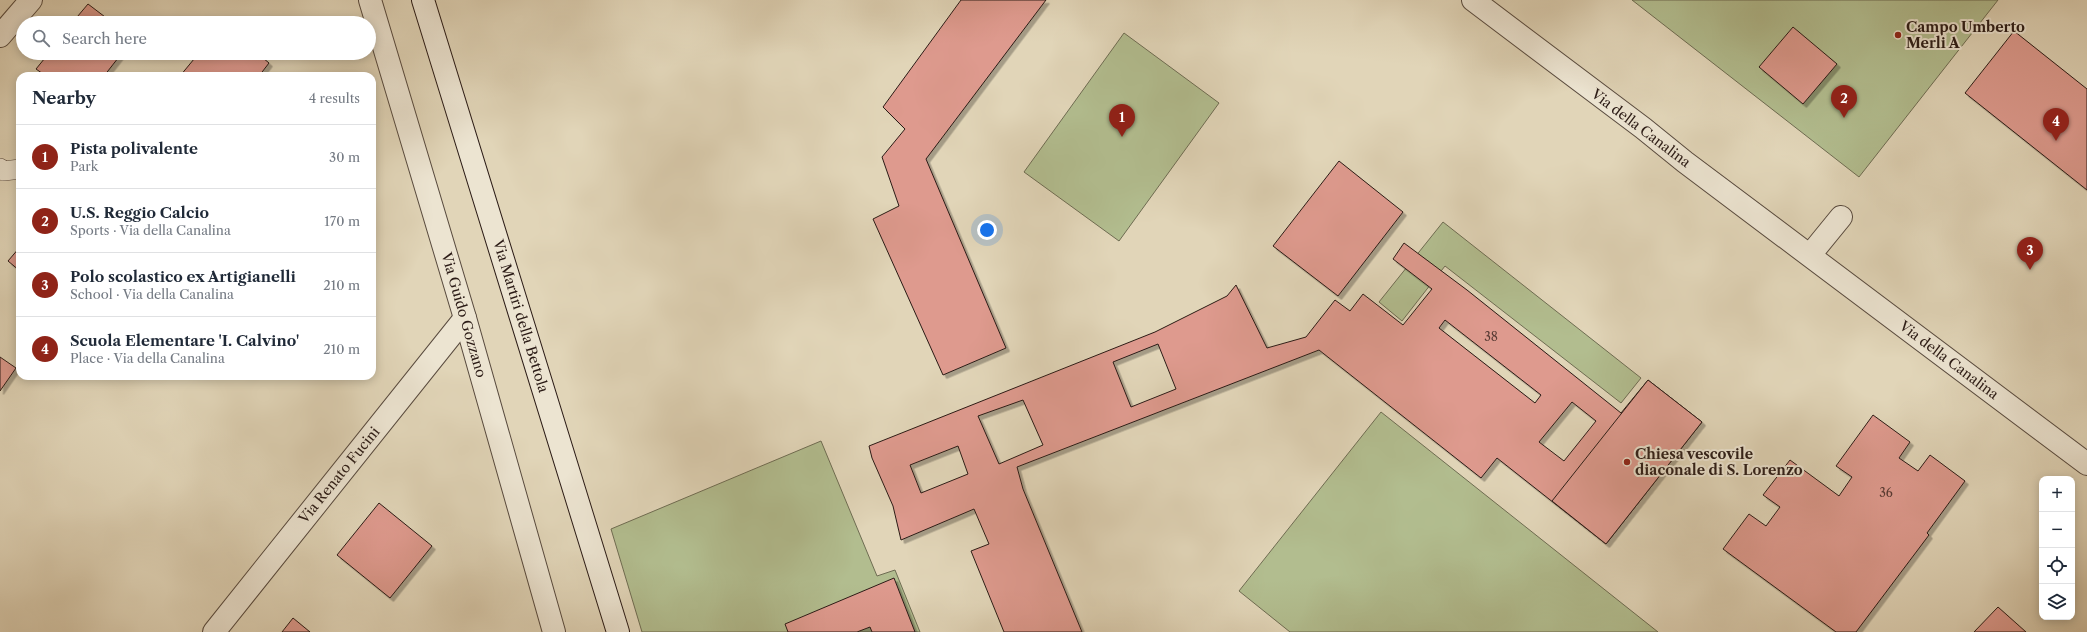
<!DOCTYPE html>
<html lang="en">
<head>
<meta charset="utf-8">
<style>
  body { margin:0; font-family:"Libre Caslon Text",serif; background:#f2f2f3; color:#1f2937 }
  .controls { position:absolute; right:12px; bottom:12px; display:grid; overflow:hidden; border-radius:8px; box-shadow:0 2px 10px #0003 }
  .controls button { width:36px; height:36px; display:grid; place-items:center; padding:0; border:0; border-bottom:1px solid #e0e1e3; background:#fff; color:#1f2937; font:20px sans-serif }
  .you { position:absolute; left:987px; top:230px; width:14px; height:14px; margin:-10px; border:3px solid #fff; border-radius:50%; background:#1a73e8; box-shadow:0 0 0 6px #1a73e833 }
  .badge { display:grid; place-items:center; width:26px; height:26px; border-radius:50%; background:#8f2418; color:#fff; font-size:13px; font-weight:700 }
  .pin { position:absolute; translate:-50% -33px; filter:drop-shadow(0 1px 2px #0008) }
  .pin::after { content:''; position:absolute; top:21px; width:14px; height:12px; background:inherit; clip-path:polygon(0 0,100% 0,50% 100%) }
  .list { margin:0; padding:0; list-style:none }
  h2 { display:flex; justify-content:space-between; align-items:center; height:52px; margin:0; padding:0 16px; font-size:17px }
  h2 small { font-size:13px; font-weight:400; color:#747a83 }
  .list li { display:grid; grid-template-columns:26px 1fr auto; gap:12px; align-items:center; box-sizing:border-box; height:64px; padding:0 16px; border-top:1px solid #e0e1e3 }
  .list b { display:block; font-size:15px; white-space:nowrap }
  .list p { margin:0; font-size:13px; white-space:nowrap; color:#747a83 }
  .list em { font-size:13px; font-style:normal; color:#747a83 }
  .icon { flex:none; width:22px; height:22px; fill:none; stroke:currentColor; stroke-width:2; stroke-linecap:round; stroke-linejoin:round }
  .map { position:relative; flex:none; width:2087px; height:632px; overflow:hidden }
  .search { position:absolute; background:#fff; box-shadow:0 2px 10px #0003; left:16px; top:16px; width:360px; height:44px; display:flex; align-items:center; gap:10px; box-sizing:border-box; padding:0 14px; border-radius:22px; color:#747a83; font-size:15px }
  .panel { position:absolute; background:#fff; box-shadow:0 2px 10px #0003; left:16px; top:72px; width:360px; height:308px; border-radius:12px }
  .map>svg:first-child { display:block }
</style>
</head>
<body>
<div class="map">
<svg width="2087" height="632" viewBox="0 0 2087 632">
  <defs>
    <filter id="shadow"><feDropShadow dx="3.5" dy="3.5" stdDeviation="0" flood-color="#0004"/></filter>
  </defs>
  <rect width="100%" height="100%" fill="#e1d5b8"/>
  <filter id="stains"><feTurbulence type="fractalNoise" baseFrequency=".005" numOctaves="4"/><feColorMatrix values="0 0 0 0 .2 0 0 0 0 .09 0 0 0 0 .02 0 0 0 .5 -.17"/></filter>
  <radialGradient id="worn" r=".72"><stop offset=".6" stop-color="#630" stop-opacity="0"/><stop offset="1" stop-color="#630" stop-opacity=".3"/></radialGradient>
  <!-- green -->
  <g fill="#b2bd8f" stroke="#6e6c52">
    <polygon points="1632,0 1998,0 1859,177"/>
    <polygon points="1124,33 1219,103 1119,241 1024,172"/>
    <polygon points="1443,222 1641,378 1621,403 1445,266 1402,321 1379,302"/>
    <polygon points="1381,412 1658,632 1290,632 1239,591"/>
    <polygon points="821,441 877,576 895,570 920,632 642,632 611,529"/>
  </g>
  <!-- building -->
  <g fill="#de9a8e" stroke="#2b1b16" fill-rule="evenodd" filter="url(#shadow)">
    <polygon points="961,0 1046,0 926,159 1006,348 943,375 873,219 899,206 882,157 905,129 883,107"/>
    <polygon points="88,4 113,23 72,23"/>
    <polygon points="1793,27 1837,64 1803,104 1759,67"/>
    <polygon points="2014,31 2087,89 2087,190 1965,93"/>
    <polygon points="49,53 122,53 104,76 46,76 36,69"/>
    <polygon points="199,53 257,53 269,63 259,76 180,76"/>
    <polygon points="1339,161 1403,212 1338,296 1273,246"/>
    <path d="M1404 243 1467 290 1621 413 1648 380 1702 422 1606 544 1497 458 1481 478 1319 350 1017 467 1023 489 1082 632H1004L971 551 989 544 974 509 901 540 893 506 872 458 869 446 1155 332 1227 296 1236 285 1267 348 1306 337 1335 300 1350 311 1363 294 1403 325 1432 289 1393 259ZM1445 320 1541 395 1535 403 1439 328ZM1158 344 1176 389 1131 407 1113 362ZM1023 400 1043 445 999 464 978 416ZM1572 402 1596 421 1564 461 1539 442ZM958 446 968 474 921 493 910 465Z"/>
    <polygon points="20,247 20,271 8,261"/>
    <polygon points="0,357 16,368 0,391"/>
    <polygon points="1648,380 1702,422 1606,544 1552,501"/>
    <polygon points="1873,415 1910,442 1899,458 1918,471 1930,455 1965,481 1927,533 1929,535 1856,632 1836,632 1723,549 1749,514 1766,526 1780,507 1763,495 1790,460 1839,496 1852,477 1836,466"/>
    <polygon points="379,503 432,546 390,598 337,555"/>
    <polygon points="894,578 915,632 872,632 870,627 857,632 788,632 785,624"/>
    <polygon points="1998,607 2026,632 1974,632"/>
    <polygon points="293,618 310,632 282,632"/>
  </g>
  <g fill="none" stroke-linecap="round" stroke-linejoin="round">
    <!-- service casing -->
    <g stroke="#584a3e" stroke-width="20">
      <polyline id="service" points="0,168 4,171 20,169"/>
    </g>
    <!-- minor casing -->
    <g stroke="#584a3e" stroke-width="24">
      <g id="minor">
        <polyline points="370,0 465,318 554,632"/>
        <polyline points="1473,0 1643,128 1685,162 2087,464"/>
        <polyline points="0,36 31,0"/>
        <polyline points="1810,255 1841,217"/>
        <polyline points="214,632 465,318"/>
      </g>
    </g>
    <!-- secondary casing -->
    <g stroke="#2b1b16" stroke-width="24">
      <polyline id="secondary" points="423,0 618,632"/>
    </g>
    <!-- service -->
    <use href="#service" stroke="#ece4d1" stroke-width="19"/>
    <!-- minor -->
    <use href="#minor" stroke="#ece4d1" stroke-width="22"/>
    <!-- secondary -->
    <use href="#secondary" stroke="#ece4d1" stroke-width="22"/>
  </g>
  <!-- markers -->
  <g fill="#8f2418" stroke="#ece4d1" stroke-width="1.5">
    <circle cx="1898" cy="35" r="4"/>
    <circle cx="1627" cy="462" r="4"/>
  </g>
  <g text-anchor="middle" stroke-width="4" stroke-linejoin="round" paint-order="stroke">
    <!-- number labels -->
    <g font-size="12" fill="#583b34">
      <text x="1491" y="341">38</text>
      <text x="1886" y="497">36</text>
    </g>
    <!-- poi labels -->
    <g font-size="14" font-weight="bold" fill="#2b1b16" stroke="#ece4d1" text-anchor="start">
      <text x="1906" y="32">Campo Umberto<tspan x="1906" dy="16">Merli A</tspan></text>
      <text x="1635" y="459">Chiesa vescovile<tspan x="1635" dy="16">diaconale di S. Lorenzo</tspan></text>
    </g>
    <!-- street labels -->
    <g font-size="14" fill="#2b1b16" stroke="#ece4d1">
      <text transform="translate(1641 128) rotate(37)" y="5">Via della Canalina</text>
      <text transform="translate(464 315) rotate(74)" y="5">Via Guido Gozzano</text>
      <text transform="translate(521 316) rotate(73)" y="5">Via Martiri della Bettola</text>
      <text transform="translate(1949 360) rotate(37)" y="5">Via della Canalina</text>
      <text transform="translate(339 475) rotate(-51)" y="5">Via Renato Fucini</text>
    </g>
  </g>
  <rect width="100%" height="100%" filter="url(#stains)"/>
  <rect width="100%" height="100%" fill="url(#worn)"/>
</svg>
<div class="controls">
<button>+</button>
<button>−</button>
<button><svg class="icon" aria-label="locate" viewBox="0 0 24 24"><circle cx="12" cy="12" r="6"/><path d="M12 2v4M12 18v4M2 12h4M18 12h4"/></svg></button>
<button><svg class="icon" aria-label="layers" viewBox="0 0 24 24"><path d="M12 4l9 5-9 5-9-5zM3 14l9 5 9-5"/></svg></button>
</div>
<div class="you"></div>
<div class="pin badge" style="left:1122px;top:137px">1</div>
<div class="pin badge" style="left:1844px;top:118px">2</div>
<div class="pin badge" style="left:2030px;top:270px">3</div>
<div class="pin badge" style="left:2056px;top:141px">4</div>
<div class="search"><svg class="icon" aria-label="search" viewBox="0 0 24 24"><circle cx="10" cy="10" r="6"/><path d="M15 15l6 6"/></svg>Search here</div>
<section class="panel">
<h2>Nearby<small>4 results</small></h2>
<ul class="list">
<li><span class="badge">1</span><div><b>Pista polivalente</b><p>Park</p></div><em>30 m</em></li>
<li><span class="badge">2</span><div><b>U.S. Reggio Calcio</b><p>Sports · Via della Canalina</p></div><em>170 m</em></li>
<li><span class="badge">3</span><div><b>Polo scolastico ex Artigianelli</b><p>School · Via della Canalina</p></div><em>210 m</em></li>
<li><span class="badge">4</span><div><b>Scuola Elementare 'I. Calvino'</b><p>Place · Via della Canalina</p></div><em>210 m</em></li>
</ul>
</section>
</div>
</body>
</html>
